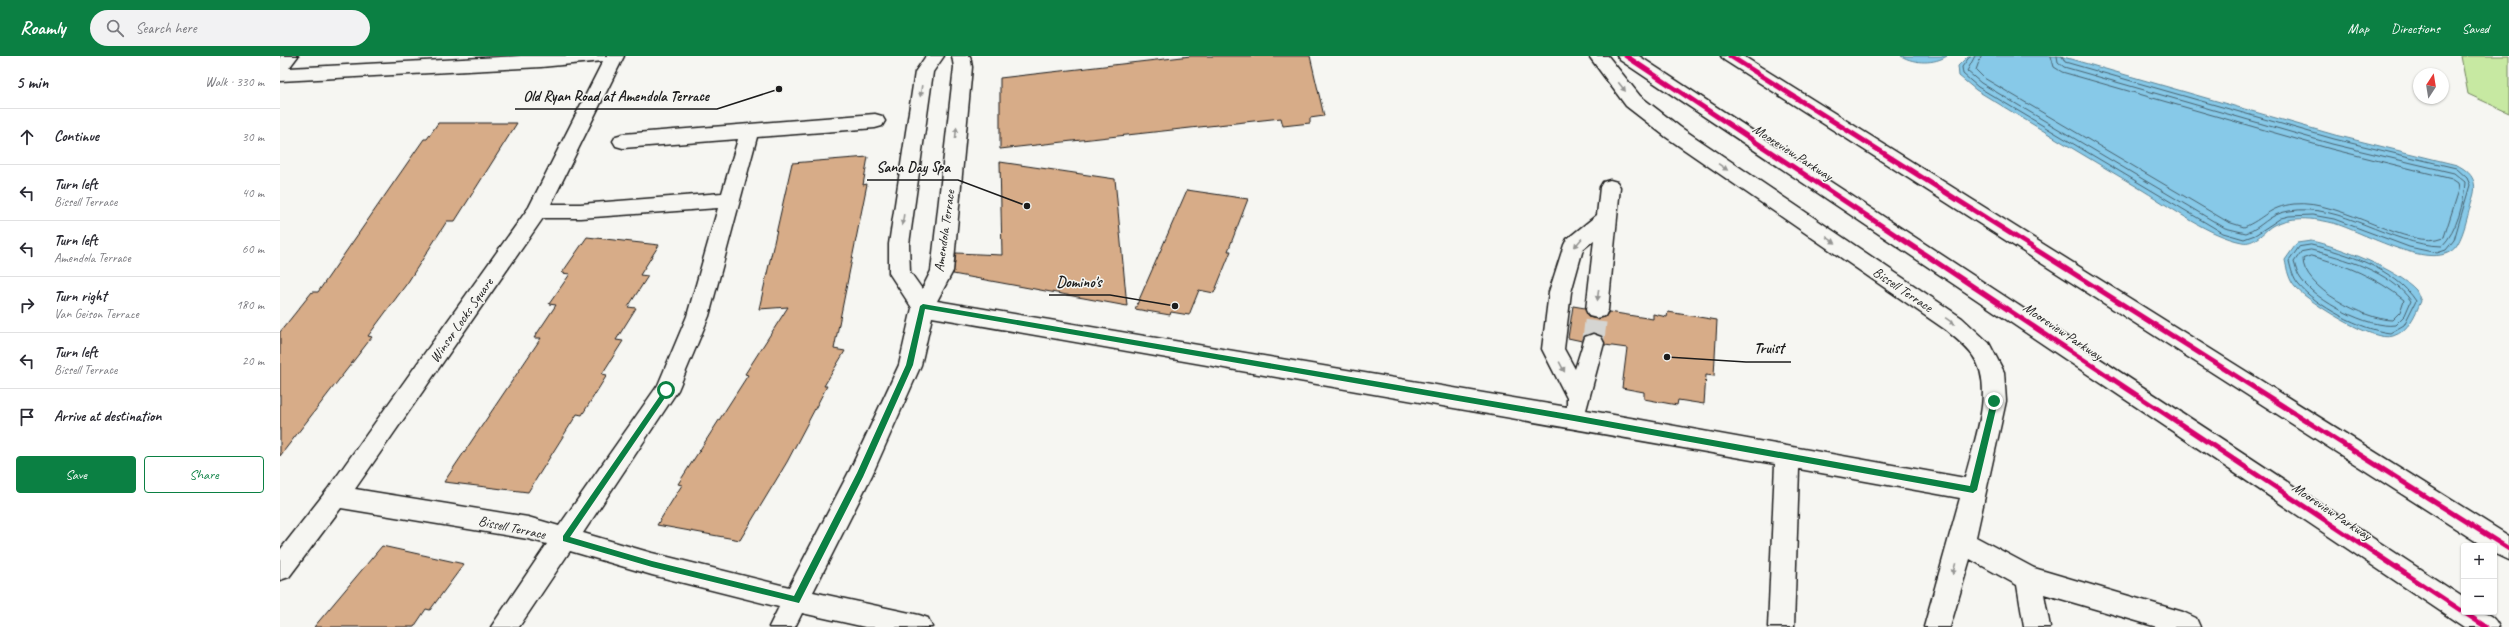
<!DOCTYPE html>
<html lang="en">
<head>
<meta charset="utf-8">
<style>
  body { margin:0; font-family:Caveat,sans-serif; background:#f2f2f3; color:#2b2b33 }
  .controls { position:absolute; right:12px; bottom:12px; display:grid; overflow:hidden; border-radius:4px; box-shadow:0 1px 3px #0004 }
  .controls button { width:36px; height:36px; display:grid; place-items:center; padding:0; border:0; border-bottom:1px solid #e1e1e2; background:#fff; color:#2b2b33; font:20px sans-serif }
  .compass { position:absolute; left:2133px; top:12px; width:36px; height:36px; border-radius:50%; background:#fff; box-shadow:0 1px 3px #0004; rotate:12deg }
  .stop { position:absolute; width:12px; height:12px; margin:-9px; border:3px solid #0b8043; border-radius:50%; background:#fff }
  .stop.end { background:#0b8043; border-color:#fff; box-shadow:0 1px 4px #0008 }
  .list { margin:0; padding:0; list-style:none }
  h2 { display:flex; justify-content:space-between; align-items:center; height:52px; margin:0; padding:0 16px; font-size:17px }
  h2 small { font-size:13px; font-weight:400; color:#7c7c81 }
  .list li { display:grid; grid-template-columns:26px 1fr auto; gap:12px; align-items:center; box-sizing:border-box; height:56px; padding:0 16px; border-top:1px solid #e1e1e2 }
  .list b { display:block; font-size:15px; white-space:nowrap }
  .list p { margin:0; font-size:13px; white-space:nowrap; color:#7c7c81 }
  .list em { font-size:13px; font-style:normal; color:#7c7c81 }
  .actions { display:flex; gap:8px; padding:12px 16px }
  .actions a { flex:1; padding:9px 0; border:1px solid #0b8043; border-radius:4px; text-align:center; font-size:14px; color:#0b8043 }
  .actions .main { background:#0b8043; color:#fff }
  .icon { flex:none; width:22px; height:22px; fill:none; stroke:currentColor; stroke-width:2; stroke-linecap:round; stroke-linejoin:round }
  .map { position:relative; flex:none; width:2229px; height:571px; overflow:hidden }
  header { display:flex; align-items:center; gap:24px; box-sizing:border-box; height:56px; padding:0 20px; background:#0b8043; color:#fff }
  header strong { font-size:19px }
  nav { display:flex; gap:22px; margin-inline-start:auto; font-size:14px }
  .search { width:280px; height:36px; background:#f2f2f3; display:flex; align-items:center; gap:10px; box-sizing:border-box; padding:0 14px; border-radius:22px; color:#7c7c81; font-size:15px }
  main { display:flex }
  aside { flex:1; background:#fff }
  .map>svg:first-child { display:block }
</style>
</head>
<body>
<header>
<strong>Roamly</strong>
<div class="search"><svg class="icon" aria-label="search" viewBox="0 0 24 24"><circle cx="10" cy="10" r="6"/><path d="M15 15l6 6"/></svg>Search here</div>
<nav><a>Map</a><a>Directions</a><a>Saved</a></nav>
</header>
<main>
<aside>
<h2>5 min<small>Walk · 330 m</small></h2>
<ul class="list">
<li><svg class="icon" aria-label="ahead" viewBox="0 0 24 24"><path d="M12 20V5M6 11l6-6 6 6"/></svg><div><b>Continue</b></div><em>30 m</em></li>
<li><svg class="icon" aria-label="left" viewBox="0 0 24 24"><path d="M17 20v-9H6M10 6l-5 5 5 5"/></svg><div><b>Turn left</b><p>Bissell Terrace</p></div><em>40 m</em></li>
<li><svg class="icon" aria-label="left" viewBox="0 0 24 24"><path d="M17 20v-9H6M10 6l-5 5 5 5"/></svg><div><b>Turn left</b><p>Amendola Terrace</p></div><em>60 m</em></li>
<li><svg class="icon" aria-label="right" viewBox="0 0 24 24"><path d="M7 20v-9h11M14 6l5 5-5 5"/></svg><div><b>Turn right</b><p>Van Geison Terrace</p></div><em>180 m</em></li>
<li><svg class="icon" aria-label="left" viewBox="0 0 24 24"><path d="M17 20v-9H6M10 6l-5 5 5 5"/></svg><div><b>Turn left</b><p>Bissell Terrace</p></div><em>20 m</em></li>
<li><svg class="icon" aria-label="arrive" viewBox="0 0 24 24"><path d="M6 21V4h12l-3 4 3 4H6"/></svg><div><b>Arrive at destination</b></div></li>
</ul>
<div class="actions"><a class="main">Save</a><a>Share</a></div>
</aside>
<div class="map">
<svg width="2229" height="571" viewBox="0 0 2229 571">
  <rect width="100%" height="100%" fill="#f6f6f2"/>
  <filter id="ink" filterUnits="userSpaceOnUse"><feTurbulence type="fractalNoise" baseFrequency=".025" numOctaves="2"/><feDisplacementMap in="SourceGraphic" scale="8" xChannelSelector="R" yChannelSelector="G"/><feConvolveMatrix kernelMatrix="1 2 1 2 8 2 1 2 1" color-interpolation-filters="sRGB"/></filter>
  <g filter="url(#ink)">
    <!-- green -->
    <polygon fill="#c7e9a2" stroke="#72825f" points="2181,0 2229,0 2229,57 2188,38"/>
    <!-- water -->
    <g fill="#87c9e8" stroke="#5c8496">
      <path d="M1621 0H1667C1654 8 1635 8 1621 0Z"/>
      <path d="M1688 0H1780L2055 79 2177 109C2191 116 2198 125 2193 141 2188 156 2185 176 2177 189 2157 220 2080 174 2053 167 2041 164 2028 162 2016 163 2009 163 1997 167 1992 170 1983 176 1974 189 1962 186 1930 180 1893 153 1864 135 1808 102 1752 68 1696 34L1679 20 1678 10Z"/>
      <path d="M2031 185C2058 190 2118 214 2136 234 2138 237 2139 242 2141 245 2135 259 2129 275 2113 280 2093 287 2031 247 2016 232 2009 225 2007 214 2005 204L2017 187Z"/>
    </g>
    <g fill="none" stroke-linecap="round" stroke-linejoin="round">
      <!-- shore -->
      <g stroke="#47616e" stroke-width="1">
        <polyline points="1690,0 1682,11 1683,18 1698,31 1943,177 1964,183 1975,179 2001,162 2009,160 2032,159 2054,163 2129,191 2157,197 2166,194 2174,184 2190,129 2187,122 2176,112 2054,83 1785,6 1782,0"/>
        <path d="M1695 0 1687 15 1701 27 1945 172 1966 177C1982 172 1988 158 2009 155 2062 146 2108 189 2162 190 2177 175 2184 147 2185 126L2174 117 2052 88 1784 11 1778 6 1777 0"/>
        <path d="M1701 0 1696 14 1704 22 1948 166 1964 171C1984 163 1988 151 2014 148 2062 143 2129 196 2164 181L2179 134 2178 127 2172 123 2051 93 1782 16 1774 11 1771 0"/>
        <path d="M2031 189C2067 197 2115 213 2136 245L2124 269 2110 277C2082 274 2036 250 2018 228 2013 222 2011 213 2009 205L2019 191Z"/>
        <path d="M2031 194C2064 202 2111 216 2131 245L2125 259 2115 269C2089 273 2036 245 2021 223 2017 218 2016 212 2014 206L2021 196Z"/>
        <path d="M2031 200C2065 208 2097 222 2124 244L2120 256 2112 264C2086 264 2022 232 2023 203Z"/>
      </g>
    </g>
    <!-- building -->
    <g fill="#d7ac88" stroke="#1c1c1c">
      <polygon points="911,0 1030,0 1044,60 1030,62 1030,67 1003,70 1001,62 720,93 720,22"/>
      <polygon points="158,67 237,67 175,165 167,165 128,226 88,280 92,281 0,400 0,276 32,236 38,236 144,83 147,83"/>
      <polygon points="588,101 583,129 587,128 554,293 565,295 544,330 547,330 507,406 460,484 377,469 402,429 398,428 468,319 465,318 508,251 479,253 512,107"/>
      <polygon points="720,106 835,123 847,250 673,218 676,197 722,199"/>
      <polygon points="907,134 968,143 948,195 951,195 934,237 919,234 909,259 891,256 890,259 855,253"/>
      <polygon points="307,181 379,189 360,219 368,220 348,251 356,252 336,284 343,285 322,318 327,319 302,359 297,358 248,436 164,426 261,282 254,282 276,249 269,248 290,218 282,217"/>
      <polygon points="1293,250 1305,252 1308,261 1317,263 1325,261 1329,256 1373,263 1373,258 1387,261 1388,256 1437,264 1434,320 1426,319 1424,348 1398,344 1397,349 1364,343 1364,336 1342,332 1347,292 1325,289 1322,280 1314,277 1304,280 1302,285 1288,282"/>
      <polygon points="102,490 184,508 150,554 146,553 134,571 34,571"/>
    </g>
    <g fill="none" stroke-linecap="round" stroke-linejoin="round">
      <!-- minor-tunnel -->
      <polyline stroke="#d5d5d2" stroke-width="22" stroke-dasharray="22 11" stroke-linecap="butt" points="1313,287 1317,254"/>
      <!-- minor casing -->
      <g stroke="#1c1c1c" stroke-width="3">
        <path id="minor" d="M0 0H18L9 12 241 0H344L271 148H300L442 137 458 83 343 92 336 90 333 85 336 80 343 78 595 58 602 60 605 65 602 70 595 72 477 81 429 260 398 334 303 477 372 497 509 531 570 414 619 309 632 252 609 217V188L635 16 646 0H664L653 16 629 188 630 216 642 233 651 215 674 11 672 0H690L692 11 673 215 657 245 1287 351V342L1262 293 1269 236 1284 189 1287 183 1317 159 1320 131 1323 126 1330 124 1337 126 1340 131 1328 254 1325 260 1317 262 1309 260 1306 254 1314 184 1303 193 1291 236 1284 293 1295 313 1305 281 1313 278 1321 281 1324 287 1306 354 1685 422C1693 388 1716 331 1693 300 1686 290 1675 282 1666 274L1386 81 1346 50 1309 0H1328L1360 40 1400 71 1682 262 1709 287 1724 316 1726 345 1696 481 1754 512 1903 556 1916 562 1920 571H1877L1764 538 1770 571H1744L1737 529 1690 503 1670 571H1644L1680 442 1519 413 1514 571H1488L1495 408 652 261 641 309 592 419 533 536 639 559 648 562 652 571H585L522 557 515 571H489L499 551 372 519 290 495 239 571H211L267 488 248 483 61 452 9 521 0 524V494L47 434 249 151 323 5 261 11 0 25ZM438 152 407 260 378 329 279 470 248 461 75 433 263 162H300Z"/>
      </g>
      <!-- major casing -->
      <g stroke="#1c1c1c" stroke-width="3">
        <g id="major">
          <path d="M1337 0H1359L2184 542V556C2200 556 2212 555 2219 571H2184L1340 4Z"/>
          <polygon points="1441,0 1463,0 2229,480 2229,504 2214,497 2214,490 2203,490 1444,4"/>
        </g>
      </g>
      <!-- minor -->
      <use href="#minor" fill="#f6f6f2" fill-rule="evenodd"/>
      <!-- major -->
      <use href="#major" fill="#f6f6f2" fill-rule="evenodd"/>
      <!-- cycleway casing -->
      <g stroke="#f6f6f2" stroke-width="8">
        <g id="cycleway">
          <polyline points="1346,0 2206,571"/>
          <polyline points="1450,0 2229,493"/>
        </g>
      </g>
      <!-- cycleway -->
      <use href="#cycleway" stroke="#d6006c" stroke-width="5"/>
    </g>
    <!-- one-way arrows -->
    <defs><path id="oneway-solid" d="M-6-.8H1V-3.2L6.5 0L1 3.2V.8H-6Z"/></defs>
    <g fill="#949492">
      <use href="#oneway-solid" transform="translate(1342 31) rotate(52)"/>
      <use href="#oneway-solid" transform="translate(641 35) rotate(98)"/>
      <use href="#oneway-solid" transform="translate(676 77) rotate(-84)"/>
      <use href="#oneway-solid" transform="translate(1443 111) rotate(34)"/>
      <use href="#oneway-solid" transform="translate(623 164) rotate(98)"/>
      <use href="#oneway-solid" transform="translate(1551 184) rotate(34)"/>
      <use href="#oneway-solid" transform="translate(1298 187) rotate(131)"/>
      <use href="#oneway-solid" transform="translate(1318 239) rotate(96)"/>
      <use href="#oneway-solid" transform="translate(1670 265) rotate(35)"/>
      <use href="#oneway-solid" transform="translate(1282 311) rotate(62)"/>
      <use href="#oneway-solid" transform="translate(1674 513) rotate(106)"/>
    </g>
  </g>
  <!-- route -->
  <polygon fill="#0b8043" points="643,248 1294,359 1690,430 1711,345 1714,342 1718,345 1697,434 1693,437 1294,365 645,253 633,309 583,421 519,547 372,511 283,485 283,480 386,331 389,336 290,481 372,505 514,540 577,417 626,309 640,250"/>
  <g text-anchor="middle" stroke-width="3" stroke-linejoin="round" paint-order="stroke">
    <!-- street labels -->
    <g font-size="14" fill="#1c1c1c" stroke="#f6f6f2">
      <text transform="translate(1513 96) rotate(33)" y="5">Mooreview Parkway</text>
      <text transform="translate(664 175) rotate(-82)" y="5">Amendola Terrace</text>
      <text transform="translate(1623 233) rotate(34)" y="5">Bissell Terrace</text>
      <text transform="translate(181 264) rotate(-55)" y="5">Winsor Locks Square</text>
      <text transform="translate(1783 275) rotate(34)" y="5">Mooreview Parkway</text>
      <text transform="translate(2052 455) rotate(34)" y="5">Mooreview Parkway</text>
      <text transform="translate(232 471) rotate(12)" y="5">Bissell Terrace</text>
    </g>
  </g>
  <!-- callouts -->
  <path fill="none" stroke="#1c1c1c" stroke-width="1.5" d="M499 33L437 53H235M747 150L678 124H587M895 250L830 239H769M1387 301L1466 306H1511"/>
  <g fill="#1c1c1c" stroke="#f6f6f2" stroke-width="1.5">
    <circle cx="499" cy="33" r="4"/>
    <circle cx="747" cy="150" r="4"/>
    <circle cx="895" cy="250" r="4"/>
    <circle cx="1387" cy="301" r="4"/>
  </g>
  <g font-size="15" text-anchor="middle" font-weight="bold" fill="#1c1c1c" stroke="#f6f6f2" stroke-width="3" stroke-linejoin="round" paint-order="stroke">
    <text x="336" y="45">Old Ryan Road at Amendola Terrace</text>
    <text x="633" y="116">Sana Day Spa</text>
    <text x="799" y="231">Domino's</text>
    <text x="1489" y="297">Truist</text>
  </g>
</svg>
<div class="controls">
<button>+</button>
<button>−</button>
</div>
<svg class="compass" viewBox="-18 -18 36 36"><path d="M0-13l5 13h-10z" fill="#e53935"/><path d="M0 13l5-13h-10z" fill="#7c7c81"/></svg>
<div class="stop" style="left:386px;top:334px"></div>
<div class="stop end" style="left:1714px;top:345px"></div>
</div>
</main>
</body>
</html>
